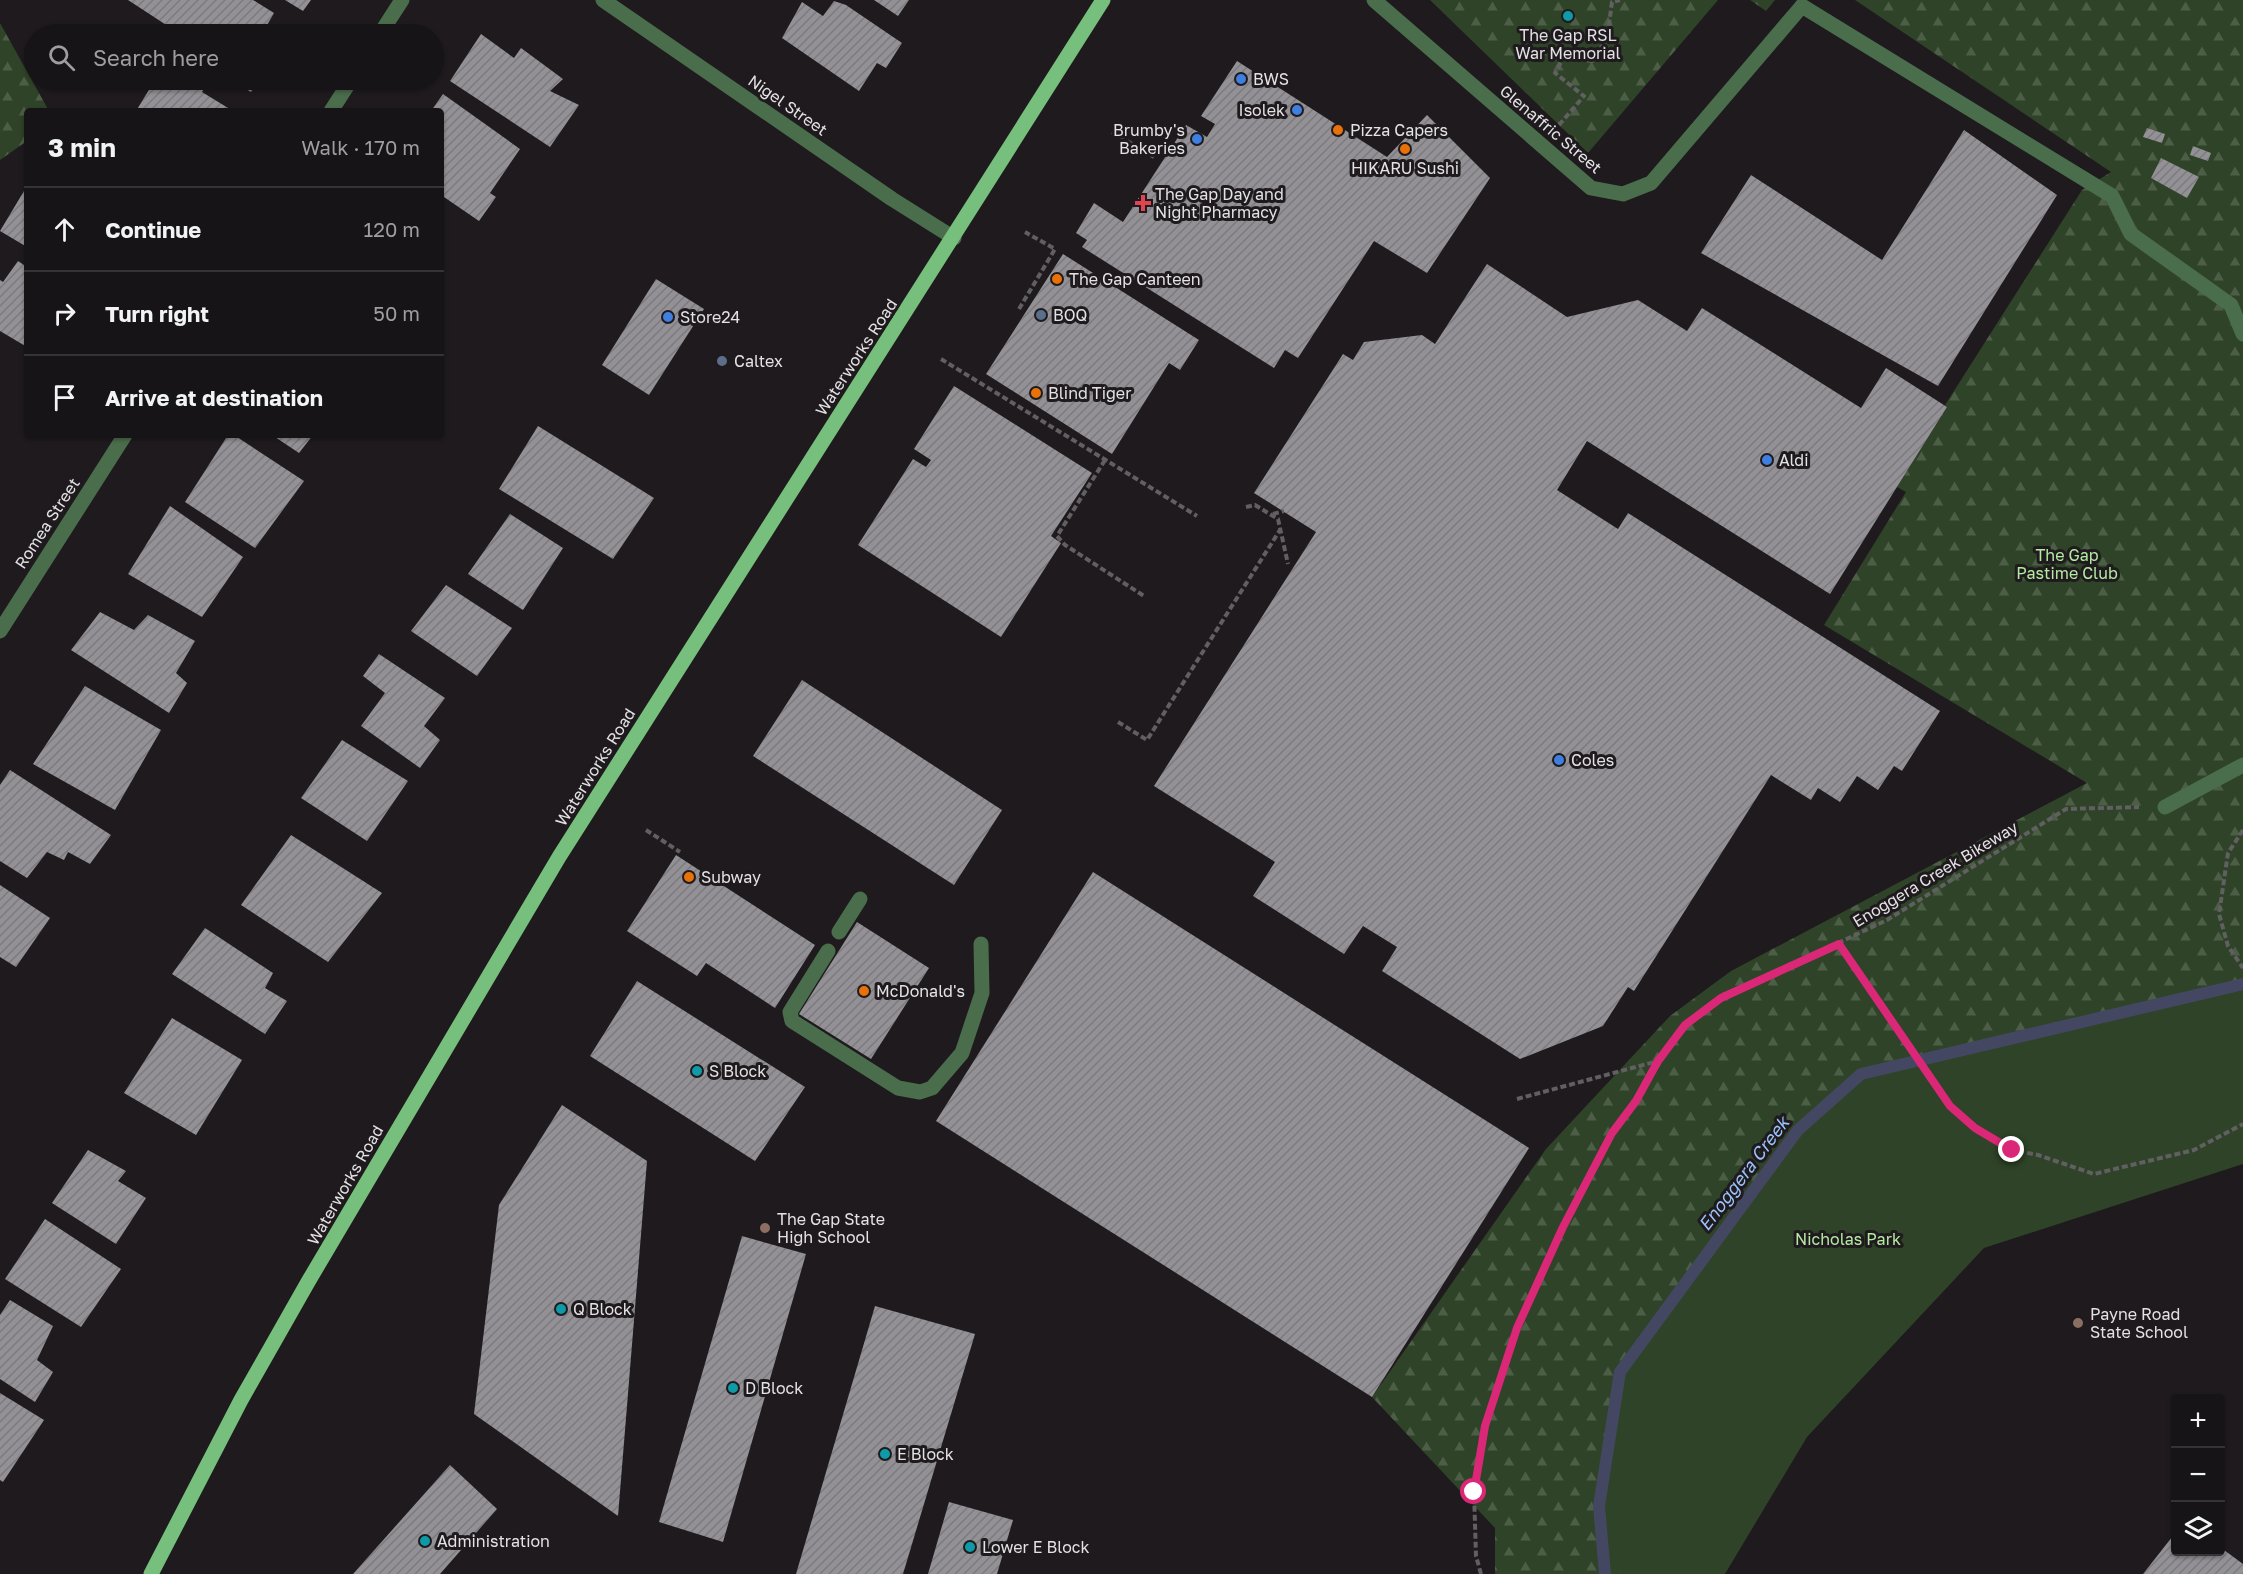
<!DOCTYPE html>
<html lang="en">
<head>
<meta charset="utf-8">
<style>
  body { margin:0; font-family:"Golos Text",sans-serif; background:#1f1d1f; color:#f1f3f6 }
  .controls { position:absolute; right:18px; bottom:18px; display:grid; overflow:hidden; border-radius:6px; box-shadow:0 2px 4px #0004 }
  .controls button { width:54px; height:54px; display:grid; place-items:center; padding:0; border:0; border-bottom:2px solid #353335; background:#161416; color:#f1f3f6; font:30px sans-serif }
  .stop { position:absolute; width:18px; height:18px; margin:-14px; border:4px solid #db2777; border-radius:50%; background:#fff }
  .stop.end { background:#db2777; border-color:#fff; box-shadow:0 2px 6px #0008 }
  .list { margin:0; padding:0; list-style:none }
  h2 { display:flex; justify-content:space-between; align-items:center; height:78px; margin:0; padding:0 24px; font-size:26px }
  h2 small { font-size:20px; font-weight:400; color:#9e9ea1 }
  .list li { display:grid; grid-template-columns:39px 1fr auto; gap:18px; align-items:center; box-sizing:border-box; height:84px; padding:0 24px; border-top:2px solid #353335 }
  .list b { display:block; font-size:22px; white-space:nowrap }
  .list em { font-size:20px; font-style:normal; color:#9e9ea1 }
  .icon { flex:none; width:33px; height:33px; fill:none; stroke:currentColor; stroke-width:2; stroke-linecap:round; stroke-linejoin:round }
  .map { position:relative; flex:none; width:2243px; height:1574px; overflow:hidden }
  .search { position:absolute; background:#161416; box-shadow:0 2px 4px #0004; left:24px; top:24px; width:420px; height:66px; display:flex; align-items:center; gap:15px; box-sizing:border-box; padding:0 21px; border-radius:33px; color:#9e9ea1; font-size:22px }
  .panel { position:absolute; background:#161416; box-shadow:0 2px 4px #0004; left:24px; top:108px; width:420px; height:330px; border-radius:6px }
  .map>svg:first-child { display:block }
</style>
</head>
<body>
<div class="map">
<svg width="2243" height="1574" viewBox="0 0 2243 1574">
  <defs>
    <pattern id="forest-firs" width="22" height="20" patternUnits="userSpaceOnUse" patternTransform="scale(1.5)"><rect width="22" height="20" fill="#2e4327"/><path d="M5 1l3.5 6h-7zM16 11l3.5 6h-7z" fill="#4c5e46"/></pattern>
    <pattern id="building-hatch" width="6" height="6" patternUnits="userSpaceOnUse" patternTransform="scale(1.5)"><rect width="6" height="6" fill="#939196"/><path d="M-1 1l2-2M0 6l6-6M5 7l2-2" fill="none" stroke="#7b7a7d"/></pattern>
  </defs>
  <rect width="100%" height="100%" fill="#1e1a1d"/>
  <!-- green -->
  <polygon fill="#2e4327" points="2243,984 2243,1164 1984,1248 1807,1437 1725,1574 1605,1574 1599,1506 1620,1372 1798,1130 1861,1074"/>
  <!-- forest -->
  <g fill="url(#forest-firs)">
    <polygon points="1430,0 1718,0 1588,153"/>
    <polygon points="1750,0 1775,0 1766,11"/>
    <polygon points="1855,0 2243,0 2243,984 1861,1074 1798,1130 1620,1372 1599,1506 1605,1565 1630,1574 1495,1574 1495,1528 1372,1397 1546,1149 1670,1016 1731,971 2087,783 1824,625 1906,492 1897,487 1947,407 1945,405 2082,190 2111,172"/>
    <polygon points="0,23 49,111 27,111 27,141 0,160"/>
  </g>
  <g fill="none" stroke-linecap="round" stroke-linejoin="round">
    <!-- stream -->
    <polyline stroke="#444762" stroke-width="12" points="1605,1574 1599,1506 1620,1372 1798,1130 1861,1074 2243,984"/>
  </g>
  <!-- building -->
  <g fill="url(#building-hatch)">
    <polygon points="128,0 253,0 274,13 262,34 180,34"/>
    <polygon points="285,0 311,0 303,11"/>
    <polygon points="874,0 909,0 898,16"/>
    <polygon points="834,1 846,5 902,43 886,68 877,63 859,91 782,38 802,2 823,16"/>
    <polygon points="481,34 514,58 521,48 563,79 550,91 579,105 550,147 450,81"/>
    <polygon points="1237,61 1387,157 1427,115 1490,178 1427,273 1374,241 1298,358 1285,350 1274,368 1082,247 1087,240 1076,233 1094,203 1123,222 1186,125 1207,137 1215,124 1201,116"/>
    <polygon points="155,80 210,80 202,92 233,111 136,111"/>
    <polygon points="231,80 259,80 251,92"/>
    <polygon points="443,94 520,149 490,193 496,197 479,221 441,195 441,111 431,111"/>
    <polygon points="2147,128 2165,134 2162,143 2143,137"/>
    <polygon points="1964,130 2057,195 1938,386 1701,253 1751,175 1882,260"/>
    <polygon points="2193,146 2211,153 2208,161 2190,155"/>
    <polygon points="2161,158 2199,177 2187,198 2151,178"/>
    <polygon points="27,186 27,247 0,231"/>
    <polygon points="1063,254 1199,340 1180,370 1169,363 1112,454 986,374"/>
    <polygon points="18,261 27,267 27,347 0,331 0,280 3,282"/>
    <polygon points="1487,264 1567,317 1638,300 1687,331 1702,308 1861,408 1886,368 1947,407 1830,594 1587,441 1557,490 1618,529 1628,513 1940,711 1902,771 1894,766 1878,790 1857,776 1840,802 1818,788 1811,800 1771,775 1634,991 1628,987 1603,1026 1520,1059 1382,971 1397,947 1363,926 1344,954 1253,896 1275,862 1154,786 1316,532 1254,493 1343,354 1353,360 1364,342 1422,335 1435,344"/>
    <polygon points="656,279 704,309 649,395 602,365"/>
    <polygon points="954,386 1092,473 1051,536 1061,543 1001,637 858,545 913,459 926,467 931,460 914,449"/>
    <polygon points="538,426 654,498 613,559 499,489"/>
    <polygon points="228,435 234,435 304,481 255,548 185,502"/>
    <polygon points="272,435 313,435 299,453"/>
    <polygon points="170,506 243,557 202,617 128,574"/>
    <polygon points="510,514 563,548 523,610 468,574"/>
    <polygon points="446,585 512,628 477,676 411,631"/>
    <polygon points="100,612 134,630 148,615 195,641 176,673 187,683 169,713 71,650"/>
    <polygon points="379,654 445,698 424,726 440,740 420,768 361,726 385,693 363,676"/>
    <polygon points="802,680 1002,810 954,885 753,756"/>
    <polygon points="85,686 161,730 115,810 33,764"/>
    <polygon points="342,740 408,781 367,841 301,798"/>
    <polygon points="10,770 111,835 90,864 68,852 64,860 47,852 27,878 0,861 0,785"/>
    <polygon points="291,835 382,893 328,962 241,905"/>
    <polygon points="676,855 815,945 775,1008 706,963 697,976 627,931"/>
    <polygon points="1093,872 1529,1148 1372,1397 936,1121"/>
    <polygon points="0,885 50,918 16,967 0,957"/>
    <polygon points="857,922 929,968 871,1059 799,1014"/>
    <polygon points="205,928 273,973 265,988 287,1001 265,1034 172,974"/>
    <polygon points="637,981 805,1087 755,1161 590,1056"/>
    <polygon points="172,1018 242,1060 196,1135 124,1093"/>
    <polygon points="562,1105 647,1161 618,1516 474,1414 499,1205"/>
    <polygon points="88,1150 126,1171 118,1181 146,1198 116,1244 52,1203"/>
    <polygon points="45,1219 121,1269 81,1327 5,1279"/>
    <polygon points="742,1236 806,1254 723,1542 659,1522"/>
    <polygon points="10,1300 53,1326 37,1360 53,1372 35,1402 0,1379 0,1315"/>
    <polygon points="875,1306 975,1334 903,1574 796,1574"/>
    <polygon points="0,1393 44,1420 3,1482 0,1480"/>
    <polygon points="450,1465 497,1509 440,1574 353,1574"/>
    <polygon points="949,1502 1013,1520 997,1574 928,1574"/>
    <polygon points="2176,1532 2176,1552 2220,1552 2220,1547 2243,1564 2243,1574 2143,1574"/>
  </g>
  <g fill="none" stroke-linecap="round" stroke-linejoin="round">
    <!-- path -->
    <g stroke="#625f62" stroke-width="4" stroke-dasharray="6 3" stroke-linecap="butt">
      <polyline points="1559,125 1584,96 1555,73 1564,57 1592,61 1607,39 1612,2 1620,0"/>
      <polyline points="1112,132 1154,157"/>
      <polyline points="1019,309 1055,249 1025,232"/>
      <polyline points="941,359 1197,516"/>
      <polyline points="1105,460 1057,536 1065,545 1144,596"/>
      <polyline points="1246,507 1255,505 1278,519 1288,564"/>
      <polyline points="1273,514 1284,511"/>
      <polyline points="1118,722 1147,740 1280,530"/>
      <polyline points="646,830 680,852"/>
      <polyline points="2243,830 2228,853 2219,914 2228,946 2243,968"/>
      <polyline points="1839,944 1950,1106 1975,1128 2012,1150 2038,1155 2094,1174 2194,1150 2243,1124"/>
      <polyline points="1517,1099 1658,1061"/>
      <polyline points="1481,1574 1476,1556 1474,1492 1485,1426 1517,1328 1564,1227 1612,1133 1685,1025 1721,998 1887,920 2066,809 2139,807"/>
    </g>
    <!-- service -->
    <g stroke="#4a6d4c" stroke-width="15">
      <polyline points="1802,6 2112,196 2131,234 2231,305 2243,334"/>
      <polyline points="2165,807 2243,765"/>
      <polyline points="839,932 860,899"/>
      <polyline points="828,951 790,1012 792,1021 898,1088 920,1092 932,1088 962,1053 982,993 981,944"/>
    </g>
    <!-- minor -->
    <g stroke="#4a6d4c" stroke-width="15">
      <polyline points="603,0 892,199 954,238"/>
      <polyline points="1374,0 1591,188 1623,194 1651,183 1802,6"/>
      <polyline points="380,34 402,0"/>
      <polyline points="331,111 351,80"/>
      <polyline points="0,631 125,435"/>
    </g>
    <!-- primary -->
    <polyline stroke="#76bf7c" stroke-width="15" points="151,1574 241,1400 308,1282 559,857 1103,0"/>
  </g>
  <g fill="none" stroke-linecap="round" stroke-linejoin="round">
    <!-- route -->
    <polyline stroke="#db2777" stroke-width="8" points="1474,1492 1485,1426 1517,1328 1563,1227 1612,1133 1636,1101 1658,1061 1685,1025 1721,998 1839,944 1950,1106 1975,1128 2012,1150"/>
  </g>
  <!-- markers -->
  <g fill="#0f9aa8" stroke="#1e1a1d" stroke-width="2">
    <circle cx="1568" cy="16" r="6"/>
    <circle cx="697" cy="1071" r="6"/>
    <circle cx="561" cy="1309" r="6"/>
    <circle cx="733" cy="1388" r="6"/>
    <circle cx="885" cy="1454" r="6"/>
    <circle cx="425" cy="1541" r="6"/>
    <circle cx="970" cy="1547" r="6"/>
  </g>
  <g fill="#3f7fe0" stroke="#1e1a1d" stroke-width="2">
    <circle cx="1241" cy="79" r="6"/>
    <circle cx="1297" cy="110" r="6"/>
    <circle cx="1197" cy="139" r="6"/>
    <circle cx="668" cy="317" r="6"/>
    <circle cx="1767" cy="460" r="6"/>
    <circle cx="1559" cy="760" r="6"/>
  </g>
  <g fill="#e8710a" stroke="#1e1a1d" stroke-width="2">
    <circle cx="1338" cy="130" r="6"/>
    <circle cx="1405" cy="149" r="6"/>
    <circle cx="1057" cy="279" r="6"/>
    <circle cx="1036" cy="393" r="6"/>
    <circle cx="689" cy="877" r="6"/>
    <circle cx="864" cy="991" r="6"/>
  </g>
  <path fill="#e0444e" stroke="#1e1a1d" stroke-width="2" d="M1140 194h6v6h6v6h-6v6h-6v-6h-6v-6h6z"/>
  <g fill="#5c6f8a" stroke="#1e1a1d" stroke-width="2">
    <circle cx="1041" cy="315" r="6"/>
    <circle cx="722" cy="361" r="6"/>
  </g>
  <g fill="#8d6e63" stroke="#1e1a1d" stroke-width="2">
    <circle cx="765" cy="1228" r="6"/>
    <circle cx="2078" cy="1323" r="6"/>
  </g>
  <g text-anchor="middle" stroke-width="6" stroke-linejoin="round" paint-order="stroke">
    <!-- poi labels -->
    <g font-size="16" fill="#e4e2e4" stroke="#1e1a1d" text-anchor="start">
      <text x="1568" y="41" text-anchor="middle">The Gap RSL<tspan x="1568" dy="18">War Memorial</tspan></text>
      <text x="1253" y="85">BWS</text>
      <text x="1285" y="116" text-anchor="end">Isolek</text>
      <text x="1185" y="136" text-anchor="end">Brumby's<tspan x="1185" dy="18">Bakeries</tspan></text>
      <text x="1350" y="136">Pizza Capers</text>
      <text x="1405" y="174" text-anchor="middle">HIKARU Sushi</text>
      <text x="1155" y="200">The Gap Day and<tspan x="1155" dy="18">Night Pharmacy</tspan></text>
      <text x="1069" y="285">The Gap Canteen</text>
      <text x="1053" y="321">BOQ</text>
      <text x="680" y="323">Store24</text>
      <text x="734" y="367">Caltex</text>
      <text x="1048" y="399">Blind Tiger</text>
      <text x="1779" y="466">Aldi</text>
      <text x="1571" y="766">Coles</text>
      <text x="701" y="883">Subway</text>
      <text x="876" y="997">McDonald's</text>
      <text x="709" y="1077">S Block</text>
      <text x="777" y="1225">The Gap State<tspan x="777" dy="18">High School</tspan></text>
      <text x="573" y="1315">Q Block</text>
      <text x="2090" y="1320">Payne Road<tspan x="2090" dy="18">State School</tspan></text>
      <text x="745" y="1394">D Block</text>
      <text x="897" y="1460">E Block</text>
      <text x="437" y="1547">Administration</text>
      <text x="982" y="1553">Lower E Block</text>
    </g>
    <!-- street labels -->
    <g font-size="16" fill="#e4e2e4" stroke="#1e1a1d">
      <text transform="translate(788 105) rotate(35)" y="6">Nigel Street</text>
      <text transform="translate(1551 129) rotate(40)" y="6">Glenaffric Street</text>
      <text transform="translate(856 357) rotate(-57)" y="6">Waterworks Road</text>
      <text transform="translate(47 523) rotate(-57)" y="6">Romea Street</text>
      <text transform="translate(595 767) rotate(-58)" y="6">Waterworks Road</text>
      <text transform="translate(1935 874) rotate(-31)" y="6">Enoggera Creek Bikeway</text>
      <text transform="translate(345 1185) rotate(-60)" y="6">Waterworks Road</text>
    </g>
    <!-- park labels -->
    <g font-size="16" fill="#b4eaa1" stroke="#1e1a1d">
      <text x="2067" y="561">The Gap<tspan x="2067" dy="18">Pastime Club</tspan></text>
      <text x="1848" y="1245">Nicholas Park</text>
    </g>
    <!-- water labels -->
    <g font-size="18" font-style="italic" fill="#9bc2fa" stroke="#1e1a1d">
      <text transform="translate(1744 1174) rotate(-53)" y="6">Enoggera Creek</text>
    </g>
  </g>
</svg>
<div class="controls">
<button>+</button>
<button>−</button>
<button><svg class="icon" aria-label="layers" viewBox="0 0 24 24"><path d="M12 4l9 5-9 5-9-5zM3 14l9 5 9-5"/></svg></button>
</div>
<div class="stop" style="left:1474px;top:1492px"></div>
<div class="stop end" style="left:2012px;top:1150px"></div>
<div class="search"><svg class="icon" aria-label="search" viewBox="0 0 24 24"><circle cx="10" cy="10" r="6"/><path d="M15 15l6 6"/></svg>Search here</div>
<section class="panel">
<h2>3 min<small>Walk · 170 m</small></h2>
<ul class="list">
<li><svg class="icon" aria-label="ahead" viewBox="0 0 24 24"><path d="M12 20V5M6 11l6-6 6 6"/></svg><div><b>Continue</b></div><em>120 m</em></li>
<li><svg class="icon" aria-label="right" viewBox="0 0 24 24"><path d="M7 20v-9h11M14 6l5 5-5 5"/></svg><div><b>Turn right</b></div><em>50 m</em></li>
<li><svg class="icon" aria-label="arrive" viewBox="0 0 24 24"><path d="M6 21V4h12l-3 4 3 4H6"/></svg><div><b>Arrive at destination</b></div></li>
</ul>
</section>
</div>
</body>
</html>
